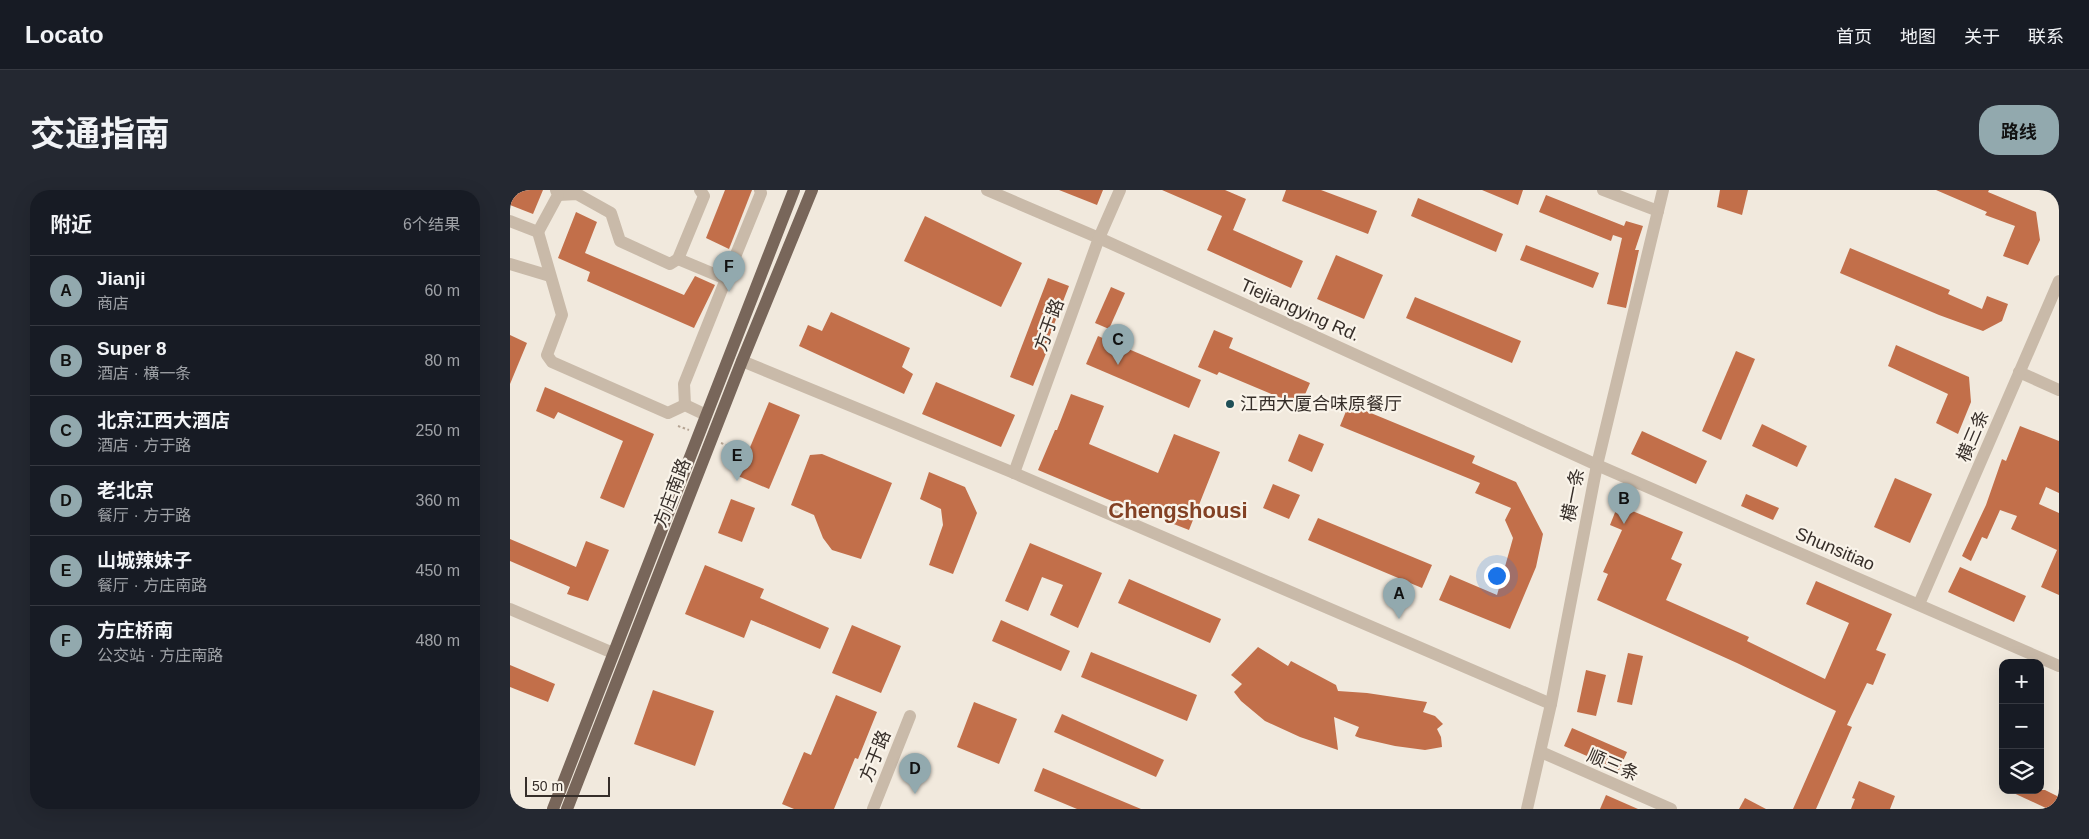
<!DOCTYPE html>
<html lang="zh">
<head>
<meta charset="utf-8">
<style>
  body { margin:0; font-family:Helvetica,"Noto Sans SC",sans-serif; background:#242831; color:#f1f3f6 }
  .controls { position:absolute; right:15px; bottom:15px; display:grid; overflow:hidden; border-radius:10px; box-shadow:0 5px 20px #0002 }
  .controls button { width:45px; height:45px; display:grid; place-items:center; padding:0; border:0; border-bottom:1px solid #363941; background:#171b24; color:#f1f3f6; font:25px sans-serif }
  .scale { position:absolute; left:15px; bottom:12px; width:85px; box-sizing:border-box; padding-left:5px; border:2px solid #362e29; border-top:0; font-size:14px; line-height:18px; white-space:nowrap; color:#362e29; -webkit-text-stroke:4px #f9f3e9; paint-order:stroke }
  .you { position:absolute; left:986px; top:385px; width:18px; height:18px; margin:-12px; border:4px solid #fff; border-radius:50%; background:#1a73e8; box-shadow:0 0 0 8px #1a73e833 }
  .badge { display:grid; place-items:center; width:32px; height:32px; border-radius:50%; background:#92a9ae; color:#111; font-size:16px; font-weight:700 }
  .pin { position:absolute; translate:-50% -41px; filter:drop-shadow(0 1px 2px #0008) }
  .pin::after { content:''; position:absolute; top:26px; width:18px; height:15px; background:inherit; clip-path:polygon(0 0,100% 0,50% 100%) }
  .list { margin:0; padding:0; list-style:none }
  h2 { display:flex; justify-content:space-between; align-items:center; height:65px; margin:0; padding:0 20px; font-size:21px }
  h2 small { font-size:16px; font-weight:400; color:#9ea1a6 }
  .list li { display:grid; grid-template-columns:32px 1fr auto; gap:15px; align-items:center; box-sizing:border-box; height:70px; padding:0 20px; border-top:1px solid #363941 }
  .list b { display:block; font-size:19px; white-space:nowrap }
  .list p { margin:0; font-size:16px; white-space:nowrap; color:#9ea1a6 }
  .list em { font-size:16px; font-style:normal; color:#9ea1a6 }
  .icon { flex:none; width:28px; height:28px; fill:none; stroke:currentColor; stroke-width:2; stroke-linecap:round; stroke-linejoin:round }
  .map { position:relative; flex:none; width:1549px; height:619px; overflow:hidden; border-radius:20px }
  header { display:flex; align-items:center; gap:30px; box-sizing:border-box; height:70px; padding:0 25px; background:#171b24; border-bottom:1px solid #363941 }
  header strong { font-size:24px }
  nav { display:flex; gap:28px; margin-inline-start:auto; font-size:18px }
  .intro { display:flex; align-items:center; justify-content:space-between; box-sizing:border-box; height:120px; padding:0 30px }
  h1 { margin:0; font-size:35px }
  .button { padding:12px 22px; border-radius:20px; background:#92a9ae; color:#111; font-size:18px; font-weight:700 }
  main { display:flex; gap:30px; padding:0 30px }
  aside { flex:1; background:#171b24; border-radius:20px; box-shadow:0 5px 20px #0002 }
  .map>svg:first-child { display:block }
</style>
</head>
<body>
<header>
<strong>Locato</strong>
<nav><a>首页</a><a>地图</a><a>关于</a><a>联系</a></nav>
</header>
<div class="intro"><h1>交通指南</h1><a class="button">路线</a></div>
<main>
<aside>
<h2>附近<small>6个结果</small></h2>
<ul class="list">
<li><span class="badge">A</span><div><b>Jianji</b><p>商店</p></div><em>60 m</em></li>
<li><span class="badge">B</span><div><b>Super 8</b><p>酒店 · 横一条</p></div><em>80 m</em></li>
<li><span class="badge">C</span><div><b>北京江西大酒店</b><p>酒店 · 方于路</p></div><em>250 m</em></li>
<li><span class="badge">D</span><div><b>老北京</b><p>餐厅 · 方于路</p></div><em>360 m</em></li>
<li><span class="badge">E</span><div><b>山城辣妹子</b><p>餐厅 · 方庄南路</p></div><em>450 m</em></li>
<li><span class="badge">F</span><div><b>方庄桥南</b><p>公交站 · 方庄南路</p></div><em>480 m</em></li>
</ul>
</aside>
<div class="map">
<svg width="1549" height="619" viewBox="0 0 1549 619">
  <rect width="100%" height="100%" fill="#f1e9dd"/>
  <!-- building -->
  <g fill="#c26f4a">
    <polygon points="0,0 33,0 23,24 0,15"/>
    <polygon points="215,0 242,0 219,59 196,48"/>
    <polygon points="549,0 593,0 587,15"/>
    <polygon points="652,0 715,0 736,9 723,40 793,71 781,98 697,60 712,26"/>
    <polygon points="776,0 811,0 867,21 858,44 772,11"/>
    <polygon points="972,0 1013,0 1008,15"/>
    <polygon points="1210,0 1238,0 1232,25 1207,17"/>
    <polygon points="1426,0 1479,0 1478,2 1526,22 1530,50 1518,75 1493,66 1505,36 1475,25 1477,22"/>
    <polygon points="1036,5 1114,36 1116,31 1133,36 1125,60 1129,60 1116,118 1097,114 1112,48 1103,45 1101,51 1029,22"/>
    <polygon points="908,8 993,44 986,62 901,26"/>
    <polygon points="66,22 87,32 75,63 174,105 185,86 205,95 184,138 77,91 80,82 48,68"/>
    <polygon points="415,26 512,73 491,117 394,71"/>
    <polygon points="1016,55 1089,83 1083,98 1010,70"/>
    <polygon points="1340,58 1440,100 1438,104 1472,119 1477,106 1498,114 1492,131 1473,141 1429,125 1330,83"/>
    <polygon points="826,65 873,85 854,129 807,109"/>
    <polygon points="538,88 559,96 536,155 539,156 523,196 500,187"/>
    <polygon points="601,97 615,103 599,139 585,133"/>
    <polygon points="905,107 1011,151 1002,173 896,128"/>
    <polygon points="321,122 400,158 392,177 403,184 394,204 289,156 298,135 312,141"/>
    <polygon points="704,140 723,148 719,158 800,193 790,216 709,182 707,185 688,177"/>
    <polygon points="0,145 17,153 0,194"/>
    <polygon points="588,146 691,190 679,218 576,174"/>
    <polygon points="1386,155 1459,187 1461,212 1448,244 1426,233 1438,204 1378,176"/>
    <polygon points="1226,161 1245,169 1211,250 1192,241"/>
    <polygon points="426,192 505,225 491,257 412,224"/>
    <polygon points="35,197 144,244 114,318 90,308 113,251 48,222 44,229 26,221"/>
    <polygon points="561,204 594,216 579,254 648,283 664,244 710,262 679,340 628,320 628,322 528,280 545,240 547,240"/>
    <polygon points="259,212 290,225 259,299 228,286"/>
    <polygon points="839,214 965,266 962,273 1006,292 1033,344 1026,377 1000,439 929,410 940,385 987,405 1003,348 995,330 1001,318 965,303 970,293 830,236"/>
    <polygon points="1252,234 1297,256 1287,277 1242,256"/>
    <polygon points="1510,236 1549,251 1549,303 1536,297 1529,314 1549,323 1549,405 1531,397 1547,360 1501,339 1507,326 1490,320 1477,349 1472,347 1461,371 1452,366 1476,315 1492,269 1496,271"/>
    <polygon points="1132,241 1197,271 1186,294 1121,264"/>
    <polygon points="789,244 814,254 802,282 778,271"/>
    <polygon points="312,264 382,293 351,369 322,360 313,348 304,325 281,315 300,265"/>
    <polygon points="419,282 455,297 467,323 443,384 419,375 433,335 431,319 410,309"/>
    <polygon points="1385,288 1422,304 1400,353 1364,337"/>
    <polygon points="763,294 790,305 779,329 753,318"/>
    <polygon points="1236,304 1269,318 1263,330 1231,316"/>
    <polygon points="221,309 245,318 232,352 208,343"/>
    <polygon points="1108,315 1173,342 1161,369 1172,374 1156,410 1239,447 1237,451 1315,489 1339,433 1296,414 1306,391 1382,424 1366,460 1376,464 1363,495 1357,493 1337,535 1342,537 1306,619 1283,619 1326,521 1227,473 1087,410 1098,384 1093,382 1112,340 1100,335"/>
    <polygon points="808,328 922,375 912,398 798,350"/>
    <polygon points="0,349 66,377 76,351 99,360 78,411 57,404 60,397 0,371"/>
    <polygon points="520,353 592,383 568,438 540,425 553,395 532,387 518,421 495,411"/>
    <polygon points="195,375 254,399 250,408 319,438 310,459 241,430 234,448 175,424"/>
    <polygon points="1450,377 1516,406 1504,432 1438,402"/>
    <polygon points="619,389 711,429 700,453 608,413"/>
    <polygon points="491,430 560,461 551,481 482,451"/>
    <polygon points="342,435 391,456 371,503 322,483"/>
    <polygon points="748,457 778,476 781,471 826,495 828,501 857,503 917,512 913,522 925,526 933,534 927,539 931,547 932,557 915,560 885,556 850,548 845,546 849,537 824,527 828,560 790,547 755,531 731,511 724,502 732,494 721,485"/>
    <polygon points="581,462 687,505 677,531 571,487"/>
    <polygon points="1118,463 1133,466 1122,515 1107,512"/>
    <polygon points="0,475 45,494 38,512 0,497"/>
    <polygon points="1076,480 1096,485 1086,526 1067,522"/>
    <polygon points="143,500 204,521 185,576 124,554"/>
    <polygon points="326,505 367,522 348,569 345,568 324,619 284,619 272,614 294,562 301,565"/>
    <polygon points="464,512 507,529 489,574 447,557"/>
    <polygon points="552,524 654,570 646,587 544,542"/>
    <polygon points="1062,538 1117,562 1109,580 1054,556"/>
    <polygon points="533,578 631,619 567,619 524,601"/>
    <polygon points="1349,591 1385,606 1380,619 1341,619 1345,609 1342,608"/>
    <polygon points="1497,600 1535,600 1549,607 1549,619 1538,619"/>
    <polygon points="1096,605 1128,619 1090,619"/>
    <polygon points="1235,608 1256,619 1229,619"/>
  </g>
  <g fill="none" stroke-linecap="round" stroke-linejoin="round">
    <!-- path -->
    <g stroke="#b5a493" stroke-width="2" stroke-dasharray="2.5 2.5" stroke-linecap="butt">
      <polyline points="168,236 179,240"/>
      <polyline points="211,253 221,257"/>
    </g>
    <!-- minor -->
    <g stroke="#c9baa9" stroke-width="12">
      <polyline points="477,0 589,48 1087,275 1549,476"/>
      <polyline points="1093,0 1148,21"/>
      <polyline points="48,5 67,4 101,23 110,51 160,74 168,69 194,6 190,0"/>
      <polyline points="0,31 28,42 52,125 37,165 42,172 158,223 175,215 196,225"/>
      <polyline points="28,42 48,5 46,0"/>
      <polyline points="168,69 216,89 251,3 250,0"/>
      <polyline points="0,74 40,86"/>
      <polyline points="232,171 504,283 1041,514"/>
      <polyline points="1509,182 1549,200"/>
      <polyline points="175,215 174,194 216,89"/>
      <polyline points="504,283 589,48 610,0"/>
      <polyline points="1409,414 1549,91"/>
      <polyline points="0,419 103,463"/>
      <polyline points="1031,562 1161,619"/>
      <polyline points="363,619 400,526"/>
      <polyline points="1017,619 1041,514 1087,275 1153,0"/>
    </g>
    <!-- major -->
    <g stroke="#78665a" stroke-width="12">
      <polyline points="43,619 284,0"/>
      <polyline points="57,619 232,171 302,0"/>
    </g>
  </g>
  <!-- markers -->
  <circle fill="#1f4f57" stroke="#f9f3e9" stroke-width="2" cx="720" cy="214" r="5"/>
  <g text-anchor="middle" stroke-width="4.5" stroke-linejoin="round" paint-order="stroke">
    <!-- street labels -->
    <g font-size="18" fill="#362e29" stroke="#f9f3e9">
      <text transform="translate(790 120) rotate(24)" y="6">Tiejiangying Rd.</text>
      <text transform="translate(539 135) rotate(-70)" y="6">方于路</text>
      <text transform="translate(1463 246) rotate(-67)" y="6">横三条</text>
      <text transform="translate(162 303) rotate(-69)" y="6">方庄南路</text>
      <text transform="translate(1063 305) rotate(-79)" y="6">横一条</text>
      <text transform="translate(1325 359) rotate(23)" y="6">Shunsitiao</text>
      <text transform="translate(365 566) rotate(-68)" y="6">方于路</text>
      <text transform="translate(1103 575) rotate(23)" y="6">顺三条</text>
    </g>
    <!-- poi labels -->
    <g font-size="18" fill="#362e29" stroke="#f9f3e9" text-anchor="start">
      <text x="730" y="220">江西大厦合味原餐厅</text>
    </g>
    <!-- district labels -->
    <g font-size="22" font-weight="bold" fill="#834124" stroke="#f9f3e9">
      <text x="668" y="328">Chengshousi</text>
    </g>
  </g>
</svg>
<div class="controls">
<button>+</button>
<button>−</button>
<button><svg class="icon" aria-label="layers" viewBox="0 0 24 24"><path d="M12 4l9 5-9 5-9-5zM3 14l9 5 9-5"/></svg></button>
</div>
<div class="scale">50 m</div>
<div class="you"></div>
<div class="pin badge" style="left:889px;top:429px">A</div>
<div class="pin badge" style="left:1114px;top:334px">B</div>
<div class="pin badge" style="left:608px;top:175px">C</div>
<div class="pin badge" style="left:405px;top:604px">D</div>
<div class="pin badge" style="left:227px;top:291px">E</div>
<div class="pin badge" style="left:219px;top:102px">F</div>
</div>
</main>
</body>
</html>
